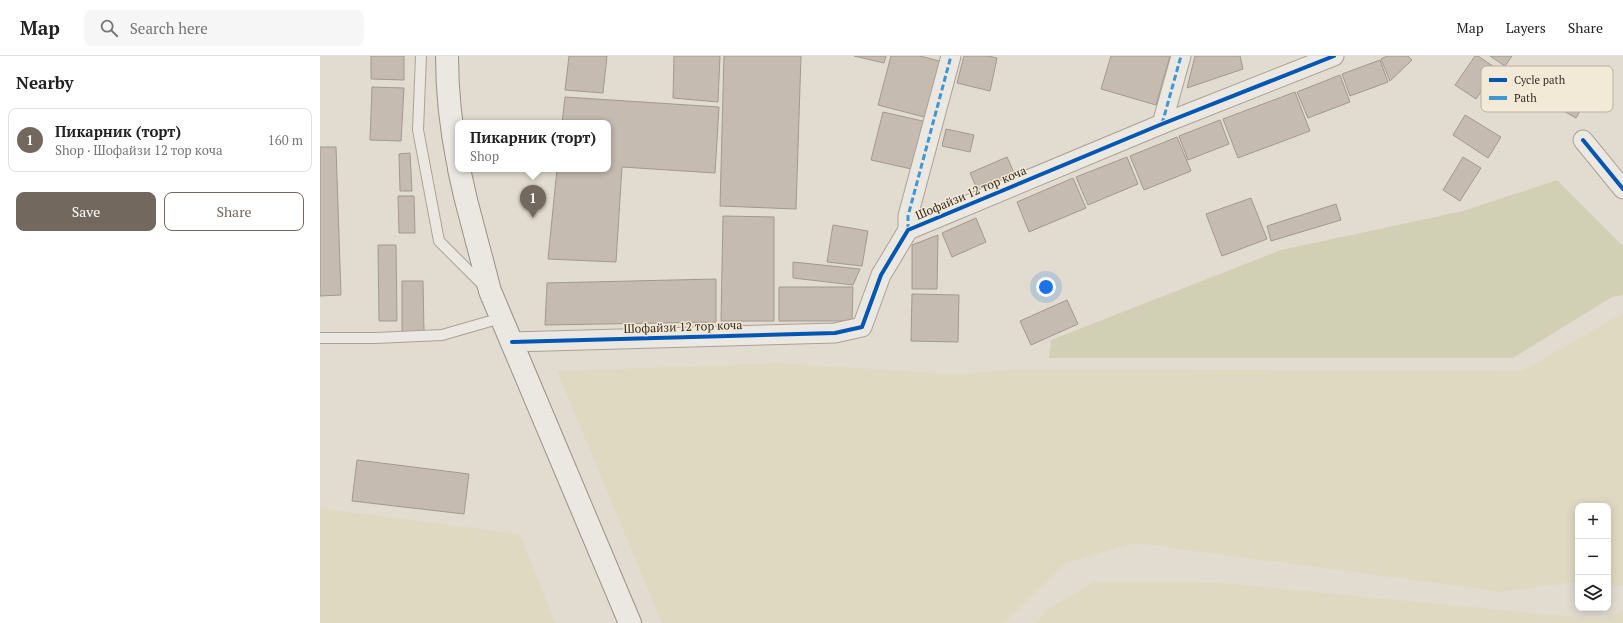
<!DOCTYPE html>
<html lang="en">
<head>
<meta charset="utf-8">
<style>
  body { margin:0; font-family:"PT Serif",serif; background:#f6f6f6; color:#222 }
  .controls { position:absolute; right:12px; bottom:12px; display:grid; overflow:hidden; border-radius:8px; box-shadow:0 2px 10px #0003 }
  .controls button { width:36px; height:36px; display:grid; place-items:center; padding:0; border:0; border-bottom:1px solid #e0e0e0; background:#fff; color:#222; font:20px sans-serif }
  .you { position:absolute; left:726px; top:231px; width:14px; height:14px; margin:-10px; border:3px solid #fff; border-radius:50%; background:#1a73e8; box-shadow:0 0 0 6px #1a73e833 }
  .badge { display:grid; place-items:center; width:26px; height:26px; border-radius:50%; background:#72685e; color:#fff; font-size:13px; font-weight:700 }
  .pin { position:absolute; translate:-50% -33px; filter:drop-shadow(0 1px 2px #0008) }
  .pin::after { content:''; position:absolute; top:21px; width:14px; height:12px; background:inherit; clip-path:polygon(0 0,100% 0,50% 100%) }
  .popup { position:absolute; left:135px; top:64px; width:156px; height:52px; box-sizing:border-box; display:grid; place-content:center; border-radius:8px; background:#fff; filter:drop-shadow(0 1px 3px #0005); font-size:13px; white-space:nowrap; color:#767676 }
  .popup b { font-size:15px; color:#222 }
  .popup::after { content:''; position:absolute; left:50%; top:100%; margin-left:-8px; border:8px solid transparent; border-top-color:#fff }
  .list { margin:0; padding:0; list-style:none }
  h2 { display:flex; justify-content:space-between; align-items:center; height:52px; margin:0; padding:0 16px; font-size:17px }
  h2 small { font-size:13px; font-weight:400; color:#767676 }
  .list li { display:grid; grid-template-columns:26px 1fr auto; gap:12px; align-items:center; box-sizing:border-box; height:64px; margin:0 8px 8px; padding:0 8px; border:1px solid #e0e0e0; border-radius:8px }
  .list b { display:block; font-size:15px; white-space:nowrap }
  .list p { margin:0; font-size:13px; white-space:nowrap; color:#767676 }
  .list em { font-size:13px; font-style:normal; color:#767676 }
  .actions { display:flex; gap:8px; padding:12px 16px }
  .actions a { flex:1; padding:9px 0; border:1px solid #72685e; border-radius:8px; text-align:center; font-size:14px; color:#72685e }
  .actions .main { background:#72685e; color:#fff }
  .icon { flex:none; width:22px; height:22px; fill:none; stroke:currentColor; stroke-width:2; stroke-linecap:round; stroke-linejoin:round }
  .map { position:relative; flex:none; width:1303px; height:567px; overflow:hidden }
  header { display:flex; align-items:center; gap:24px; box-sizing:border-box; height:56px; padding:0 20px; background:#fff; border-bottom:1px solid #e0e0e0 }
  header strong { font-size:19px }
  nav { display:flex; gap:22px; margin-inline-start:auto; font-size:14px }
  .search { width:280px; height:36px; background:#f6f6f6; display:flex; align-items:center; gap:10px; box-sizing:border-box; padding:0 14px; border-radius:8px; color:#767676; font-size:15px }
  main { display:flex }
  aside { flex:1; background:#fff }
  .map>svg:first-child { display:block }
</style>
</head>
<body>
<header>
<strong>Map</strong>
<div class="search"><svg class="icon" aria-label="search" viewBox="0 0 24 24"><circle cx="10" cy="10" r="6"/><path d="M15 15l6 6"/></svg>Search here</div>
<nav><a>Map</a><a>Layers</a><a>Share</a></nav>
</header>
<main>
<aside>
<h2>Nearby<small></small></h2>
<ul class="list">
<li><span class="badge">1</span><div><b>Пикарник (торт)</b><p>Shop · Шофайзи 12 тор коча</p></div><em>160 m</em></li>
</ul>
<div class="actions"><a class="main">Save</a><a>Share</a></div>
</aside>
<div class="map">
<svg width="1303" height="567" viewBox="0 0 1303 567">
  <rect width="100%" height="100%" fill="#e2dcd0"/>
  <!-- farmland -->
  <g fill="#e0d9c2">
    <polygon points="1303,257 1303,529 1288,529 1288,450 1258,450 1258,527 1248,527 1182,536 814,487 746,507 684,567 342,567 237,315 459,307 635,318 702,313 1202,315"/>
    <polygon points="0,452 200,478 235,567 0,567"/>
    <polygon points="776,525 893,526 1277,563 1303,555 1303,567 715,567 728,553"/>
  </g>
  <!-- green -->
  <polygon fill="#d2d0b4" points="1237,124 1303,190 1303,239 1292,241 1193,302 729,302 731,284 961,194 1143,155"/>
  <!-- building -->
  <g fill="#c6bbb1" stroke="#a2988f">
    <polygon points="51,0 84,0 84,24 51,23"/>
    <polygon points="249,0 287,0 283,37 245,34"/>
    <polygon points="354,0 400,0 398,46 353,42"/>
    <polygon points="404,0 481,0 476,153 400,150"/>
    <polygon points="534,0 566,0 564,7"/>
    <polygon points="571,0 600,0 623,6 608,62 558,49"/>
    <polygon points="644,0 668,0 677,2 670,35 637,27"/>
    <polygon points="791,0 850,0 836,49 781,33"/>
    <polygon points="875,0 920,0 923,13 867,32"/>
    <polygon points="1067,0 1088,0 1092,4 1070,25 1061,3"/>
    <polygon points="1155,0 1158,0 1177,13 1156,43 1135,29"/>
    <polygon points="1170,0 1192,0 1185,10"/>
    <polygon points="1060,4 1068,26 1030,40 1022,18"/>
    <polygon points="1020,19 1030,46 988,62 977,36"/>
    <polygon points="1257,21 1274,30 1256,62 1240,53"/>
    <polygon points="52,31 84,32 81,85 50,84"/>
    <polygon points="975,36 990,75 918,102 903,63"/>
    <polygon points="245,41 399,51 395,117 302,111 296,206 228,203 237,113 288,113 288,67 242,67"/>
    <polygon points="563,56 607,66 596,114 551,104"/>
    <polygon points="1145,59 1181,81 1168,102 1133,79"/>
    <polygon points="900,64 909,88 868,104 859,80"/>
    <polygon points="626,73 654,79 650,96 622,90"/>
    <polygon points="857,81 871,115 824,134 810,100"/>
    <polygon points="0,91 16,91 21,239 0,240"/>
    <polygon points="90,97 92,135 80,135 79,98"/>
    <polygon points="687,101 696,121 659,137 650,117"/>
    <polygon points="807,101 818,128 768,149 756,121"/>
    <polygon points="1143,101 1161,112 1140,145 1123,134"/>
    <polygon points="753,122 766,152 709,176 697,146"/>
    <polygon points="78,140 94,140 95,177 79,177"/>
    <polygon points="931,142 947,183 902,200 886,158"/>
    <polygon points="1016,148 1021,164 951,185 947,170"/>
    <polygon points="403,160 454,161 454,265 401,265"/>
    <polygon points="656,162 666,186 632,201 622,177"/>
    <polygon points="513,169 548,175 542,210 507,206"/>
    <polygon points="618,179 617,233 592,233 592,189"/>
    <polygon points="58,189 76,189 77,265 59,265"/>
    <polygon points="473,206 540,213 533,229 473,222"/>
    <polygon points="396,223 396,266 225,269 227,227"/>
    <polygon points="82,225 103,225 104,276 82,276"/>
    <polygon points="459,231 533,231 532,265 459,265"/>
    <polygon points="592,238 639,239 638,286 591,285"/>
    <polygon points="747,244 758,268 711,289 700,265"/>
    <polygon points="37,404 149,418 144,458 32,445"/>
  </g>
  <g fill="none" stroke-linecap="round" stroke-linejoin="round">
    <!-- lane casing -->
    <g stroke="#a8a198" stroke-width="12">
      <g id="lane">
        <polyline points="101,0 98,74 119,185 164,230"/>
        <polyline points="0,282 55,282 122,279 181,262"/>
      </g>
    </g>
    <!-- street casing -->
    <g stroke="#a8a198" stroke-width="21">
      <g id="street">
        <polyline points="842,68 861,0"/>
        <polyline points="1263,84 1303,133"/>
        <polyline points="588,174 588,160 631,0"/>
        <polyline points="192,286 515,277 542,271 561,219 588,174 842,68 1014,0"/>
      </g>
    </g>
    <!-- secondary casing -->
    <g stroke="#979188" stroke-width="24">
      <g id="secondary">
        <path d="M127 0C127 36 131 72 138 107"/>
        <polyline points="139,113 146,144 170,235 310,567"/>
      </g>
    </g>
    <!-- lane -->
    <use href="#lane" stroke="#ebe8e1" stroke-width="10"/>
    <!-- street -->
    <use href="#street" stroke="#ebe8e1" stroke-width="19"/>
    <!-- secondary -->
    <use href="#secondary" stroke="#ebe8e1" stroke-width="22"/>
    <!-- quiet -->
    <g stroke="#3e96d5" stroke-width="3" stroke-dasharray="6 3" stroke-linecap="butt">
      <polyline points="842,68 861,0"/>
      <polyline points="588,174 588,160 631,0"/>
    </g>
    <!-- cycleway casing -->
    <g stroke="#f2e9d7" stroke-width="6">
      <g id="cycleway">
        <polyline points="1263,84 1303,133"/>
        <polyline points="192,286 515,277 542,271 561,219 588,174 842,68 1014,0"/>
      </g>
    </g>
    <!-- cycleway -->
    <use href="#cycleway" stroke="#0057b8" stroke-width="4"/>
  </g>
  <g text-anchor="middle" stroke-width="3" stroke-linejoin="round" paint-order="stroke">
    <!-- street labels -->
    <g font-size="12" fill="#362a21" stroke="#f2e9d7">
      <text transform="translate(651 137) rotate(-23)" y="4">Шофайзи 12 тор коча</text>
      <text transform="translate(363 271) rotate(-2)" y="4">Шофайзи 12 тор коча</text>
    </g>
  </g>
  <!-- legend -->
  <rect x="1161" y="10" width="132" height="46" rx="6" fill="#f2e9d7" stroke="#bab0a0" stroke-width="1"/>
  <rect x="1169" y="22" width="18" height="4" fill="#0057b8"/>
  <rect x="1169" y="40" width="18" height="4" fill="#3e96d5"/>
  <g font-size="11" fill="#362a21">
    <text x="1194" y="28">Cycle path</text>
    <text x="1194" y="46">Path</text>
  </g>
</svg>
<div class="controls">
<button>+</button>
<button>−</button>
<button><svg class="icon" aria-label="layers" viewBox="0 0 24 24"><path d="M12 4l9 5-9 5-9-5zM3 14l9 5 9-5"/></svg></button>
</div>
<div class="you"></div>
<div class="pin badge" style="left:213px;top:162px">1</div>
<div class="popup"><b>Пикарник (торт)</b>Shop</div>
</div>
</main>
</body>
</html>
